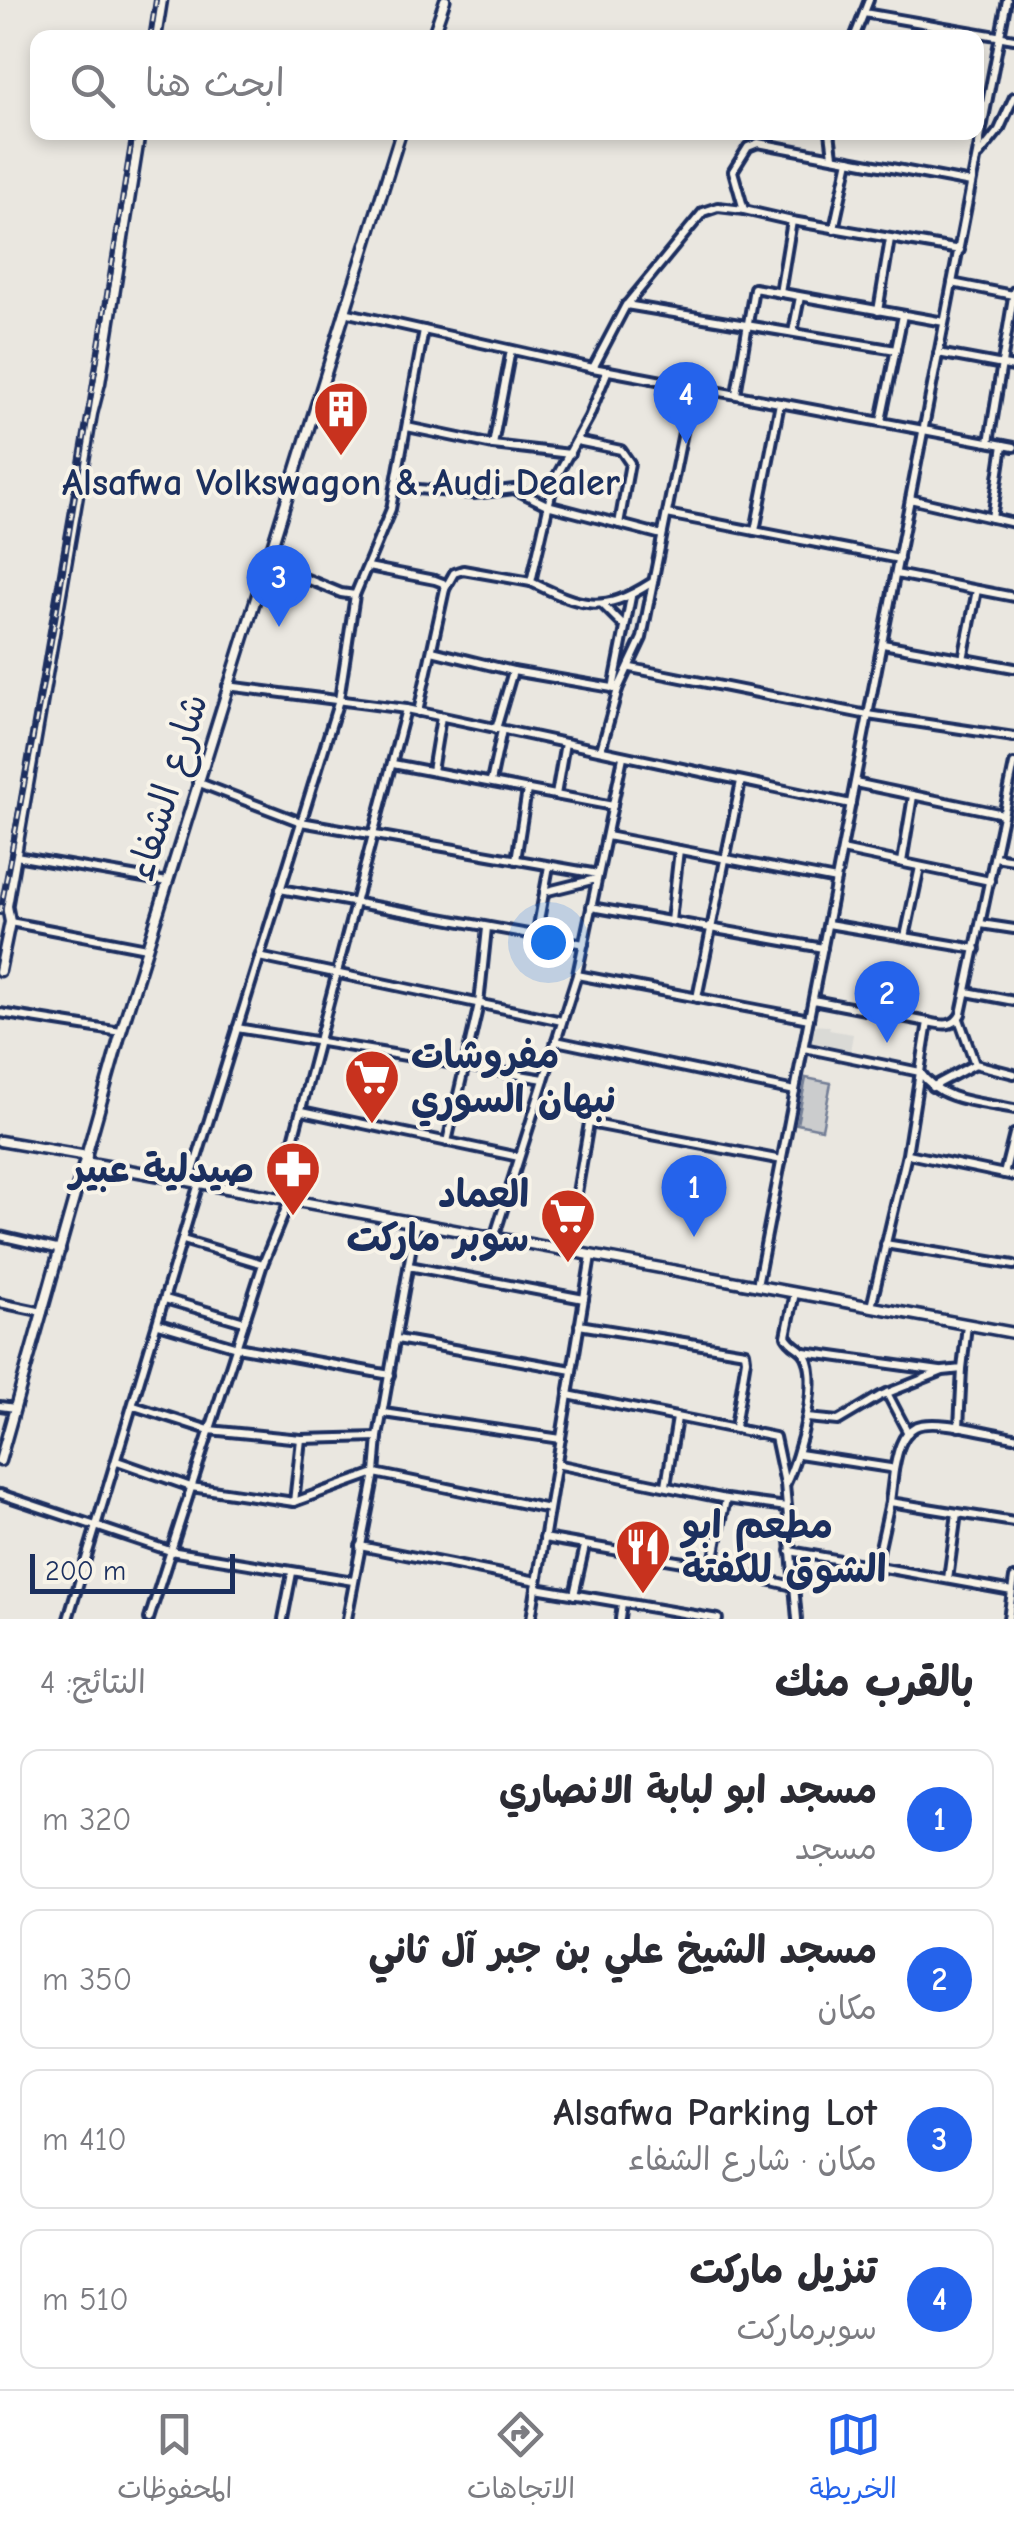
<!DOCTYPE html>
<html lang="ar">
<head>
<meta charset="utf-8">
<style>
  body { margin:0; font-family:"Comic Neue","Playpen Sans Arabic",sans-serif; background:#f7f7f7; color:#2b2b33; direction:rtl }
  .scale { position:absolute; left:30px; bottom:25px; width:205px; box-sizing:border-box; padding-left:10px; border:5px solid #1b2f5e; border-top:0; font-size:28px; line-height:35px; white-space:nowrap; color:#1b2f5e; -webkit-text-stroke:8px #f7f3e8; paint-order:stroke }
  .you { position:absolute; left:548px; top:942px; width:35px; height:35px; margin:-25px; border:8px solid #fff; border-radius:50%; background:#1a73e8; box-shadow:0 0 0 15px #1a73e833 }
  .badge { display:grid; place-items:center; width:65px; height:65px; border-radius:50%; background:#2563eb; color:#fff; font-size:32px; font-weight:700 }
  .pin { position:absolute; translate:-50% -82px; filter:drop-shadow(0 2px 5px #0008) }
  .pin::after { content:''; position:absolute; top:52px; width:35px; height:30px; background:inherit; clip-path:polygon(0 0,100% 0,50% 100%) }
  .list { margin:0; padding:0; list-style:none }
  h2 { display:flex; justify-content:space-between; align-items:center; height:130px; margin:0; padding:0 40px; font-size:42px }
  h2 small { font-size:32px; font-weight:400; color:#7c7c81 }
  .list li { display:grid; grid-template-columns:65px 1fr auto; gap:30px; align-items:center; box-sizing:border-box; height:140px; margin:0 20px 20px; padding:0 20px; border:2px solid #e1e1e2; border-radius:20px }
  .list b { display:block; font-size:38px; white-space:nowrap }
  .list p { margin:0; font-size:32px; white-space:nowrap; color:#7c7c81 }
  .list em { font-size:32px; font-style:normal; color:#7c7c81 }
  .icon { flex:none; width:55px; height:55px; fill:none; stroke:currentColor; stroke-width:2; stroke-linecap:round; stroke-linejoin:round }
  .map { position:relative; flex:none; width:1014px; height:1619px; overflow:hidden; direction:ltr }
  .search { position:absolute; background:#fff; box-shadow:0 5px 15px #0003; left:30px; right:30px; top:30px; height:110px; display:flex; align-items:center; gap:25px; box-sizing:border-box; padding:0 35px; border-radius:20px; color:#7c7c81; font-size:38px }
  .sheet { height:770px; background:#fff }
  nav { display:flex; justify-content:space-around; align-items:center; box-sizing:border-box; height:140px; border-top:2px solid #e1e1e2; background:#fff; font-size:28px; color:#7c7c81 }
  nav a { display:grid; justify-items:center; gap:5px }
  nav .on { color:#2563eb }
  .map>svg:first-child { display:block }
</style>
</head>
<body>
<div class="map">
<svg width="1014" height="1619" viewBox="0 0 1014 1619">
  <rect width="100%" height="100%" fill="#eae7e0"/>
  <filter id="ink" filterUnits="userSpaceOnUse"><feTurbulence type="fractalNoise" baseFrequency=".01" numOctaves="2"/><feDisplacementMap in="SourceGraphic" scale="20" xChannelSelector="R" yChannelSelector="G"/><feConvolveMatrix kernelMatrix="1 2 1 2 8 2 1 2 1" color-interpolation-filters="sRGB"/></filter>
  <g filter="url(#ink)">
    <!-- built -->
    <polygon fill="#dadad6" points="808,1025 830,1026 829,1030 853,1034 849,1057 804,1048"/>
    <!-- green -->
    <polygon fill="#cbcccd" stroke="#737e96" stroke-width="2.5" points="806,1078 831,1083 822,1129 797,1124"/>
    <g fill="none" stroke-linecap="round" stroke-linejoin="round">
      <!-- minor casing -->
      <g stroke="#1b2f5e" stroke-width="14">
        <g id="minor">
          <polyline points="864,13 1014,39"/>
          <polyline points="854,38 869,0"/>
          <polyline points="830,132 833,156"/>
          <polyline points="979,155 999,130 1014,97"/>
          <polyline points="744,210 733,171 748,147 758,143 971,183"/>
          <polyline points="834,229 849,160"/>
          <polyline points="952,283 1013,295"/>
          <polyline points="780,293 792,221"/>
          <polyline points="626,305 896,350"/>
          <polyline points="878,311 890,239"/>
          <polyline points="344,312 593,368 1014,447"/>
          <polyline points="793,332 800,297"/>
          <polyline points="938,353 1014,367"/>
          <polyline points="593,368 625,307 703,212 718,207 744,210 792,221 960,250"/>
          <path d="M608 370 589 417 554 481 531 582C581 606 601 615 651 583"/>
          <polyline points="736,394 754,288 944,322"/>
          <polyline points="881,421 903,315"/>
          <polyline points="407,427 493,445 570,454"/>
          <polyline points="577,441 621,450 630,463 619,524"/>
          <polyline points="989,442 1014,291"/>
          <polyline points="493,445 511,350"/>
          <polyline points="396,487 474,494 514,489 547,505 662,535"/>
          <polyline points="910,499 1014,523"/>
          <polyline points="667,514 899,559"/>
          <polyline points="992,518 1003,445"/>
          <polyline points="755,531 780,403"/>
          <polyline points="368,567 435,580 443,583 445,589"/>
          <polyline points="264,571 302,577 341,593 355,595 391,509 424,330"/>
          <polyline points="896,574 1014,597"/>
          <polyline points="603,605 623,625"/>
          <polyline points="883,644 1014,668"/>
          <polyline points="432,651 513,671 496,729"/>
          <polyline points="963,659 977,590"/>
          <polyline points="631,668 868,715 1014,737"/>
          <polyline points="513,671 618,689"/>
          <polyline points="227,686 406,709 851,804"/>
          <polyline points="613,689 631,597"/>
          <polyline points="418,712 445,589 454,573 463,570 531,582"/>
          <polyline points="601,750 618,689 642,638 692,387"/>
          <polyline points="393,764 613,806"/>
          <path d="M1014 764 961 1014C954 1028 942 1025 928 1022L920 1072C940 1102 981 1102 1014 1109"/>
          <polyline points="432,771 441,717"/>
          <polyline points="197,782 301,822 598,874"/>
          <polyline points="491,782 502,730"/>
          <polyline points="855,783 1003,814"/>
          <polyline points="556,795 565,743"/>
          <polyline points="607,836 836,880"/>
          <polyline points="842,850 990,881"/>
          <polyline points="16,856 167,882"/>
          <polyline points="995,857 1014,860"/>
          <polyline points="516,860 527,790"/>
          <polyline points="902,862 913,796"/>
          <polyline points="280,889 584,944"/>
          <polyline points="544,892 596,879"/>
          <polyline points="591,907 823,948"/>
          <polyline points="671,921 679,850"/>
          <polyline points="10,922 146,948"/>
          <polyline points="828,924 976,949"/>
          <polyline points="981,924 1014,929"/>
          <polyline points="536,937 549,866"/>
          <polyline points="905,937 920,867"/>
          <polyline points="259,957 562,1021"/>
          <polyline points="577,975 809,1019"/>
          <polyline points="967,992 1014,1001"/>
          <polyline points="697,998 741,781"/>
          <polyline points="813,1000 928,1022"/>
          <polyline points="0,1013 121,1032"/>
          <polyline points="959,1019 975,1064 1014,1074"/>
          <polyline points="237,1028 544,1079"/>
          <polyline points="556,1041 795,1091"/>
          <polyline points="804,1048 920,1072 907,1154 871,1307"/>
          <polyline points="932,1087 975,1064"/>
          <polyline points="302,1111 519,1157"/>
          <polyline points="447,1142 479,1004 487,928"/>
          <polyline points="908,1154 1014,1176"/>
          <polyline points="1004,1174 1014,1134"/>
          <polyline points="190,1181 339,700 355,595"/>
          <polyline points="0,1236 61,1250"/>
          <polyline points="494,1238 577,975 623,757"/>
          <polyline points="183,1240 263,1264"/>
          <polyline points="885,1244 1014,1265"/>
          <polyline points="567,1251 589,1123 782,1160"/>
          <polyline points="409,1266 584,1299"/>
          <polyline points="757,1286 1007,0"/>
          <polyline points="165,1299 244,1322"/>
          <polyline points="0,1303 43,1312"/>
          <polyline points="159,1324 237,1347 390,1375"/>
          <polyline points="579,1325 745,1352 746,1359 735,1427"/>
          <polyline points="397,1339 572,1370"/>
          <polyline points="804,1352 940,1371"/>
          <polyline points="887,1393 908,1433"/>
          <polyline points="568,1395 775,1437 785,1484 797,1619"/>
          <polyline points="0,1406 15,1408"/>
          <polyline points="134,1406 209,1430 301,1439 378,1437"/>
          <polyline points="384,1413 561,1439"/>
          <polyline points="807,1418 838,1421 880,1396 943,1371 962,1369 967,1325"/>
          <polyline points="959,1427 962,1369"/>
          <polyline points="799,1454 890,1468 894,1470 890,1502 1014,1522"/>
          <polyline points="117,1461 191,1487 294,1502 375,1473 549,1509"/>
          <polyline points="556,1464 726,1499 712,1567"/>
          <path d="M894 1470C897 1455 900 1435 915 1427 934 1417 992 1434 1014 1437"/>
          <path d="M786 1483C798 1459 823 1375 803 1352 797 1346 791 1345 786 1336L795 1293"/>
          <polyline points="666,1485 677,1418"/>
          <polyline points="0,1494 170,1551 353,1581"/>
          <polyline points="726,1499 787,1507"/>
          <polyline points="294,1502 301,1439"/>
          <polyline points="544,1538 712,1567 793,1586"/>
          <polyline points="360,1546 537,1581"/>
          <polyline points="790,1551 1012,1591"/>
          <polyline points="876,1566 890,1502"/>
          <polyline points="948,1579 957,1513"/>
          <polyline points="536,1588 718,1619"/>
          <polyline points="574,1595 585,1546"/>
          <polyline points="68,1619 199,1183"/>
          <polyline points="149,1619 263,1264 289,1201 283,1178 406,709"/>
          <polyline points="283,1619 292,1573"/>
          <polyline points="347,1619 375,1473 378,1437 416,1223"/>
          <polyline points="531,1619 591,1256"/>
          <polyline points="620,1619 622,1603"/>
          <polyline points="1008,1619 1014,1578"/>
        </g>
      </g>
      <!-- tertiary casing -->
      <g stroke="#1b2f5e" stroke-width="15">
        <g id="tertiary">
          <polyline points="156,38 162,0"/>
          <polyline points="432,38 445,0"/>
          <polyline points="0,971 10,922 7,906 92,414 100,383 140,132"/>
          <polyline points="0,1141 87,1156"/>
          <polyline points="85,1162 1014,1333"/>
          <polyline points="0,1461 121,1032 401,132"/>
        </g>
      </g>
      <!-- minor -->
      <use href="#minor" stroke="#f7f3e8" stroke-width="6"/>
      <!-- tertiary -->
      <use href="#tertiary" stroke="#f7f3e8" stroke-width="8"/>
      <!-- rail casing -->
      <g stroke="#1b2f5e" stroke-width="6">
        <g id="rail">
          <polyline points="150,38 156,0"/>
          <polyline points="0,913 56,614 133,132"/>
        </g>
      </g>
      <!-- rail -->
      <use href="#rail" stroke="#f7f3e8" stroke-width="2.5" stroke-dasharray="8" stroke-linecap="butt"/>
    </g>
  </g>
  <!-- icons -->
  <defs>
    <g id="building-pin" transform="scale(2.875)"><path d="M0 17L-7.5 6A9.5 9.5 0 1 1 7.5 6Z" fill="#c8321e" stroke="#f7f3e8"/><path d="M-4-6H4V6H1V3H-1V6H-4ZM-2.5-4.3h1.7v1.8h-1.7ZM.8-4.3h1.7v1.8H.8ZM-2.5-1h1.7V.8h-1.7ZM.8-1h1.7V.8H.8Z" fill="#fff"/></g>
    <g id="supermarket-pin" transform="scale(2.875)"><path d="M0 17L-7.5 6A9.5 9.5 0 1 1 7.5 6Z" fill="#c8321e" stroke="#f7f3e8"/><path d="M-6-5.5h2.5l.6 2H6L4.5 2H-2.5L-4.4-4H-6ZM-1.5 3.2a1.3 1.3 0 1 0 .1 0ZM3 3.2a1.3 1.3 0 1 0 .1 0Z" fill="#fff"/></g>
    <g id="pharmacy-pin" transform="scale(2.875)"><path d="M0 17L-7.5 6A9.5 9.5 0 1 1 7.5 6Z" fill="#c8321e" stroke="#f7f3e8"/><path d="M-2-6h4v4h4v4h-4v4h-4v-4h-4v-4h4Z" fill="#fff"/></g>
    <g id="restaurant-pin" transform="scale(2.875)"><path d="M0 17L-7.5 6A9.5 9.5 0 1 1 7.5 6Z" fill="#c8321e" stroke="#f7f3e8"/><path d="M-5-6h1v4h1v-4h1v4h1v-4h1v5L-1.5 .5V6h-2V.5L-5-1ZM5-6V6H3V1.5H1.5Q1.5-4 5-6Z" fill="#fff"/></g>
  </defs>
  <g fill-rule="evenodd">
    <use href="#building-pin" x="341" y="409"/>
    <use href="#supermarket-pin" x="372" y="1077"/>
    <use href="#pharmacy-pin" x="293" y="1169"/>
    <use href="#supermarket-pin" x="568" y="1216"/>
    <use href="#restaurant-pin" x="643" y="1547"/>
  </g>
  <g text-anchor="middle" stroke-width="8" stroke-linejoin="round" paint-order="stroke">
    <!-- poi labels -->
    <g font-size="38" font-weight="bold" fill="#1b2f5e" stroke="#f7f3e8" text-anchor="start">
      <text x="341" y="495" text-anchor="middle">Alsafwa Volkswagon &amp; Audi Dealer</text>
      <text x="411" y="1068">مفروشات<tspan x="411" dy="44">نبهان السوري</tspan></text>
      <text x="254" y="1182" text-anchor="end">صيدلية عبير</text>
      <text x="529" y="1207" text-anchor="end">العماد<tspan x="529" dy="44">سوبر ماركت</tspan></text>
      <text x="682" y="1538">مطعم ابو<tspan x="682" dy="44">الشوق للكفتة</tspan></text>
    </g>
    <!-- street labels -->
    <g font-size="38" fill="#1b2f5e" stroke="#f7f3e8">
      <text transform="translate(167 787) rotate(-73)" y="13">شارع الشفاء</text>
    </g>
  </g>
</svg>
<div class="scale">200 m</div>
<div class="you"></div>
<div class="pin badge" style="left:694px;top:1237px">1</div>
<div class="pin badge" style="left:887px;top:1043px">2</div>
<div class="pin badge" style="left:279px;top:627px">3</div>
<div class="pin badge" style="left:686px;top:444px">4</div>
<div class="search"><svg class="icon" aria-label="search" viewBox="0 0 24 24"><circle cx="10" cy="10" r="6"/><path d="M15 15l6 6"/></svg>ابحث هنا</div>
</div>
<section class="sheet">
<h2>بالقرب منك<small>النتائج: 4</small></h2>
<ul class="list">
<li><span class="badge">1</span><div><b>مسجد ابو لبابة الانصاري</b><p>مسجد</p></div><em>320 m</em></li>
<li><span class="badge">2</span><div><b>مسجد الشيخ علي بن جبر آل ثاني</b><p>مكان</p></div><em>350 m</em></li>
<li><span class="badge">3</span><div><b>Alsafwa Parking Lot</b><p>مكان · شارع الشفاء</p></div><em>410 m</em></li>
<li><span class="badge">4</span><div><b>تنزيل ماركت</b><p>سوبرماركت</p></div><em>510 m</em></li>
</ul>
</section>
<nav>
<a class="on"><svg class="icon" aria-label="map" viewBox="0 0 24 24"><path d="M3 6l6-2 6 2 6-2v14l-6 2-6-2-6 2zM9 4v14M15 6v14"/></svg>الخريطة</a>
<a><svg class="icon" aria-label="directions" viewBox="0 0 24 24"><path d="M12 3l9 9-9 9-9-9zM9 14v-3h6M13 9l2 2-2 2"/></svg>الاتجاهات</a>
<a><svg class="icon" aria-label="saved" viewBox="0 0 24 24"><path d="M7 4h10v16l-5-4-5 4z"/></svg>المحفوظات</a>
</nav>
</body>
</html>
